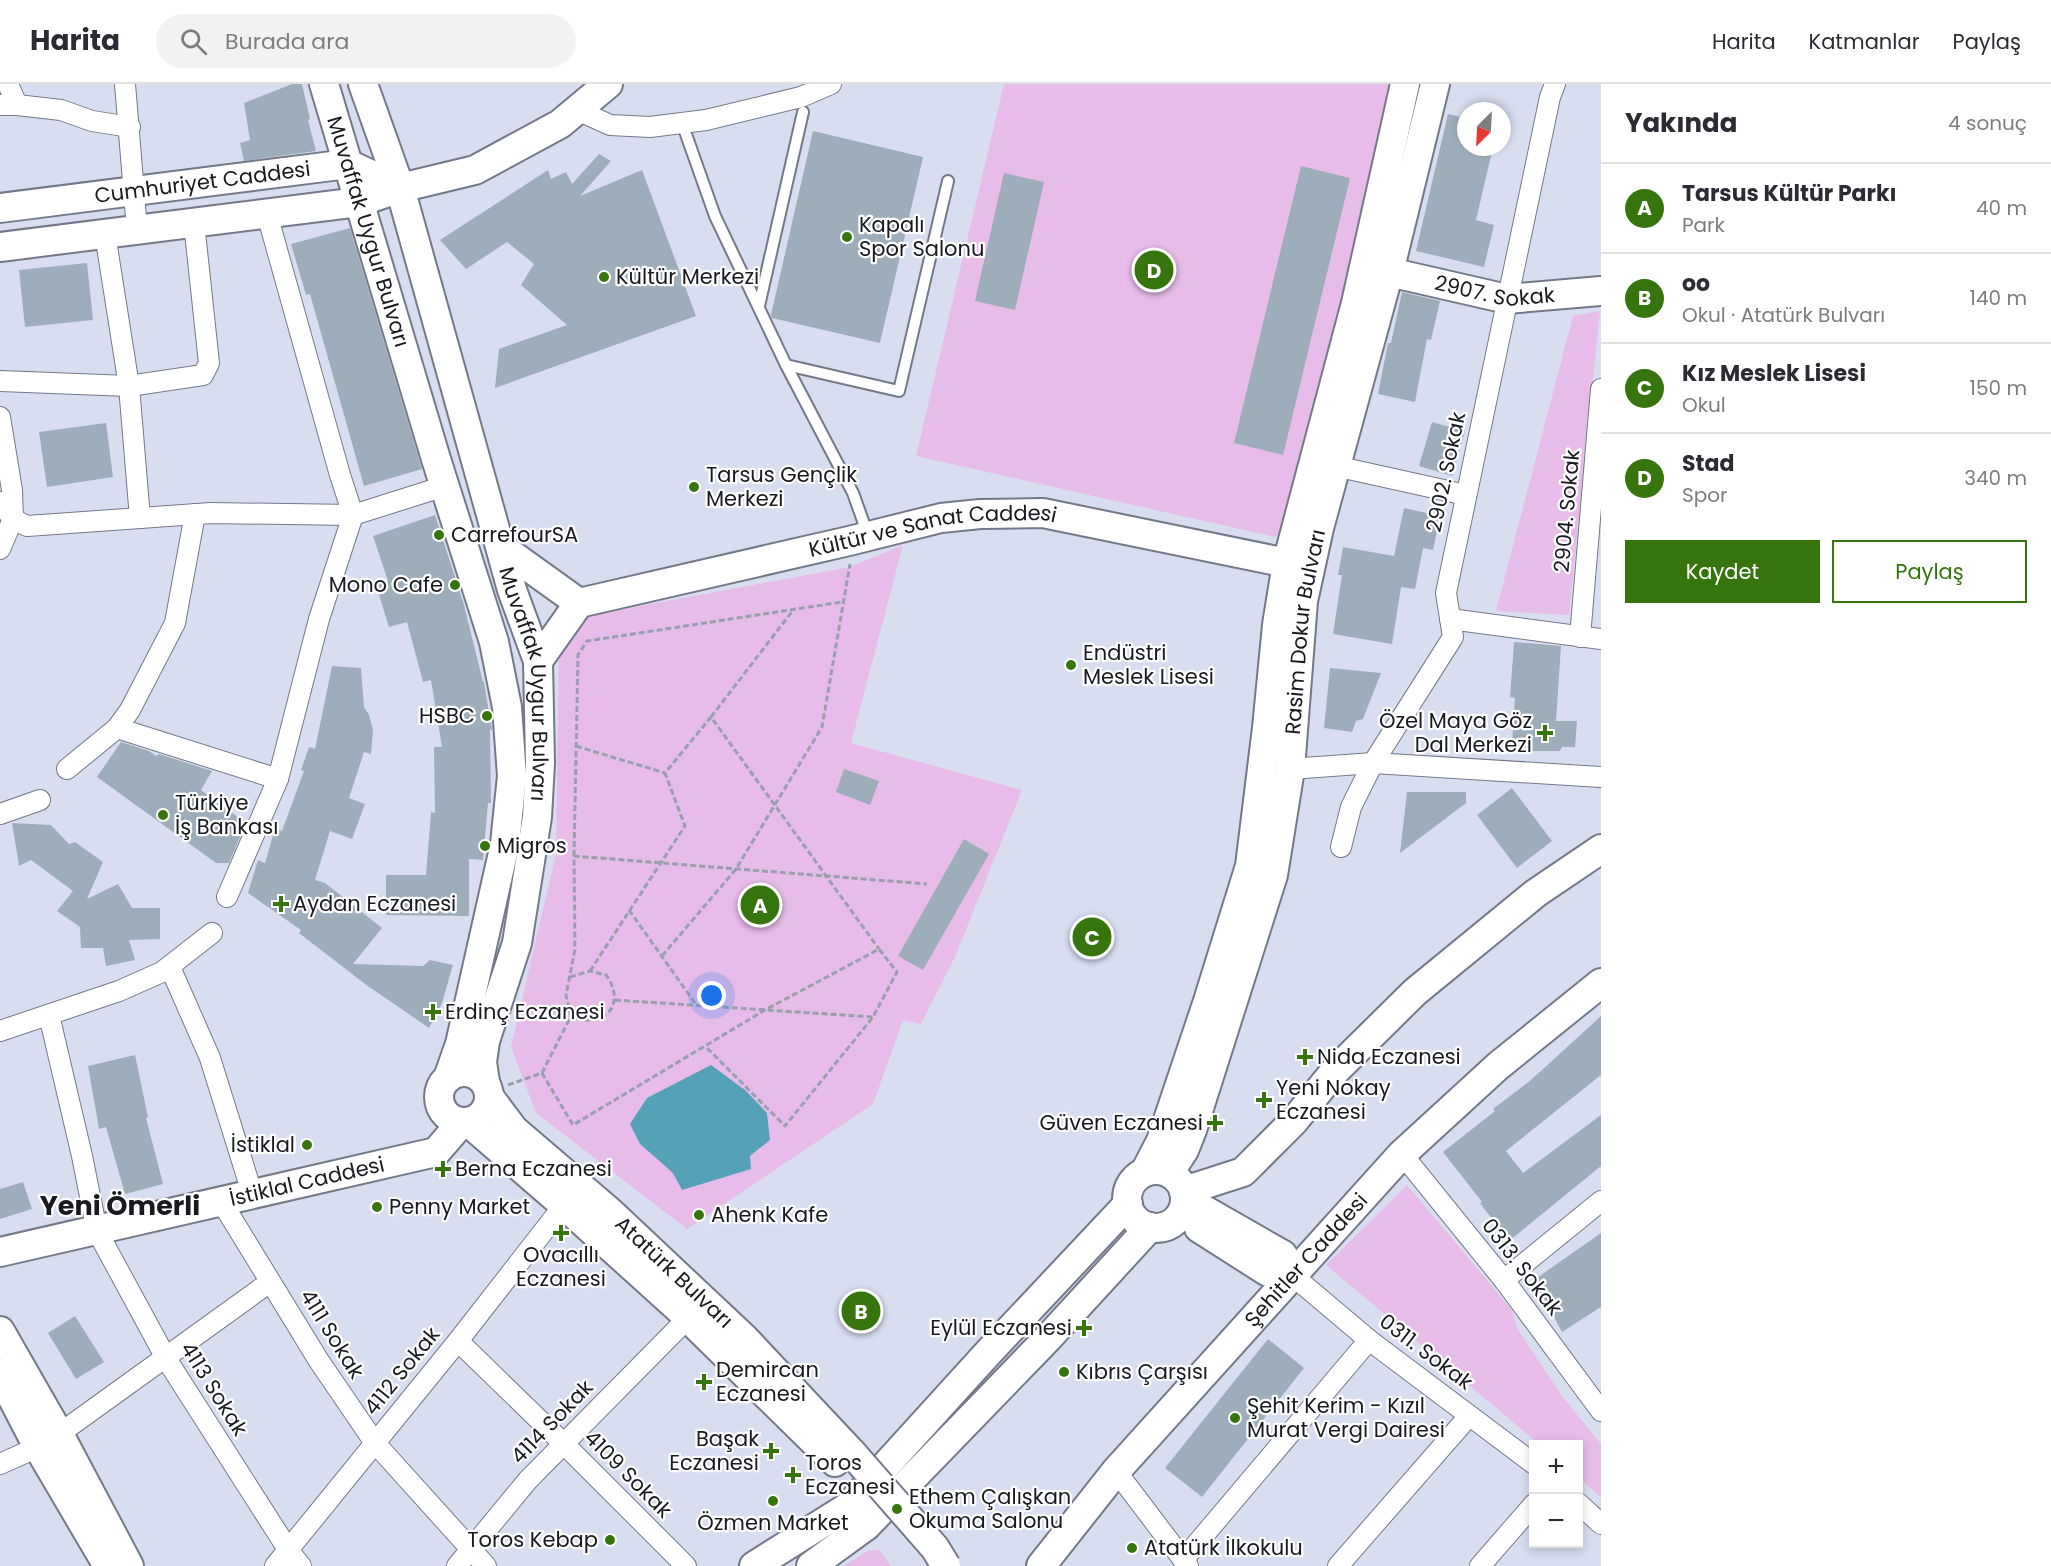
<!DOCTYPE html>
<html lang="tr">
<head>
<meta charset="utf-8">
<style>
  body { margin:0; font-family:Poppins,sans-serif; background:#f2f2f3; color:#2b2b33 }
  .controls { position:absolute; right:18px; bottom:18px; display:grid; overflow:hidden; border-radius:0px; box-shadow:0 3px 9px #0003 }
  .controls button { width:54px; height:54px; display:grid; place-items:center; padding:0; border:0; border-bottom:2px solid #e1e1e2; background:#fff; color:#2b2b33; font:30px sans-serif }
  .compass { position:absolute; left:1457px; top:18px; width:54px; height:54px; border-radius:50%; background:#fff; box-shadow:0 3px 9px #0003; rotate:204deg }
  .you { position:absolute; left:712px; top:912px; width:21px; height:21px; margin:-15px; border:4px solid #fff; border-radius:50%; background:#1a73e8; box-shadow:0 0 0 9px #1a73e833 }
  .badge { display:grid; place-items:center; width:39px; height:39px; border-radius:50%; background:#36750e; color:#fff; font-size:20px; font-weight:700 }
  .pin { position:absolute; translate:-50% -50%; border:3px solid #fff; box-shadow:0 2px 6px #0006 }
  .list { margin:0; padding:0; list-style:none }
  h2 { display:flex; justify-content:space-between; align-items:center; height:78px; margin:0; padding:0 24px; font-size:26px }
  h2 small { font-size:20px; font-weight:400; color:#7c7c81 }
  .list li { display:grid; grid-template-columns:39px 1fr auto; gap:18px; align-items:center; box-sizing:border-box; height:90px; padding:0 24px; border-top:2px solid #e1e1e2 }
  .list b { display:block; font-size:22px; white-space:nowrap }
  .list p { margin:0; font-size:20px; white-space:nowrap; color:#7c7c81 }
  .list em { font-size:20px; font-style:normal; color:#7c7c81 }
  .actions { display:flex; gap:12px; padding:18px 24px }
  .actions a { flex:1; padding:14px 0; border:2px solid #36750e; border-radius:0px; text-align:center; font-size:21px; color:#36750e }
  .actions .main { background:#36750e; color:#fff }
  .icon { flex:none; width:33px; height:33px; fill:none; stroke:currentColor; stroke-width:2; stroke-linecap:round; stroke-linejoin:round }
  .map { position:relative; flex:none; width:1601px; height:1482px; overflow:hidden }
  header { display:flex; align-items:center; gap:36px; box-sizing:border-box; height:84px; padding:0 30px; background:#fff; border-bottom:2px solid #e1e1e2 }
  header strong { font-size:28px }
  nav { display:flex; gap:33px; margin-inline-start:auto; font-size:21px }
  .search { width:420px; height:54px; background:#f2f2f3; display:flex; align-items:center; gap:15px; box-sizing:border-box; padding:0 21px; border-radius:33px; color:#7c7c81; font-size:22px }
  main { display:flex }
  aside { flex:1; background:#fff }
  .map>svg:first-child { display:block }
</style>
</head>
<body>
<header>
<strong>Harita</strong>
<div class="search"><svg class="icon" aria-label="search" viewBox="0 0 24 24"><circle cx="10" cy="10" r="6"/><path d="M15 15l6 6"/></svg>Burada ara</div>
<nav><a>Harita</a><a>Katmanlar</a><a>Paylaş</a></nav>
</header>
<main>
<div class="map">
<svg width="1601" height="1482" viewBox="0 0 1601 1482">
  <rect width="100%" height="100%" fill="#d8def0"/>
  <!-- green -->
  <g fill="#e7bce9">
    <polygon points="1004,0 1396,0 1282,447 1275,453 916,372"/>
    <polygon points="1600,227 1569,531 1496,527 1573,232"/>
    <polygon points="903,461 851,659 1022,706 955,873 921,940 903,936 873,1020 687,1145 536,1029 511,963 556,769 559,561 580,533 850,483"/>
    <polygon points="1407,1101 1512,1226 1517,1244 1562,1312 1601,1360 1601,1413 1579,1394 1578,1360 1539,1360 1326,1181"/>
    <polygon points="869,1466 880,1466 891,1482 844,1482"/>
  </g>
  <!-- water -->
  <polygon fill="#55a2b7" points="711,981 745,1006 767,1029 770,1056 750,1072 751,1085 682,1106 673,1089 640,1060 630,1040 647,1014"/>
  <!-- building -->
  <g fill="#9eadba">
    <polygon points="292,0 302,0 310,35 308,36 316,67 244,77 240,59 250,56 244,19"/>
    <polygon points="1448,30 1466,34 1466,63 1493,63 1476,136 1494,141 1484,183 1416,167"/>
    <polygon points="813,47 923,73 880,259 772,234 771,231"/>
    <polygon points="599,70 611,77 580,112 642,86 696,232 495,304 499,265 567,241 521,201 534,180 507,158 466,185 440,156 548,86 551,95 566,88 572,100"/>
    <polygon points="1301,82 1350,94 1283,371 1234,359"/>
    <polygon points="1004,89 1044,98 1015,226 975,217"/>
    <polygon points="350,144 422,385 364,402 310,210 306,211 291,160"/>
    <polygon points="87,179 93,236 25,243 19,186"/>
    <polygon points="1402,208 1440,217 1431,256 1427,255 1415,318 1378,310 1388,259 1391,259"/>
    <polygon points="1432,338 1465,347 1452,392 1419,382"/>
    <polygon points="106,339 113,393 47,403 39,348"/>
    <polygon points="1404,424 1440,432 1433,466 1423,464 1415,505 1401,503 1392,560 1333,550 1342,491 1338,491 1343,463 1394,472"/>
    <polygon points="435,431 464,521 483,598 484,598 492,646 490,646 491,719 488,719 483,776 469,775 469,832 386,831 386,791 426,791 431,728 435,729 434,663 442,663 431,596 423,598 407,538 389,543 376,501 388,497 373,452"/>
    <polygon points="1514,558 1561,562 1556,637 1577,637 1575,663 1562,663 1560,667 1523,667 1524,662 1512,661 1515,614 1510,613"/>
    <polygon points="332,582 361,584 364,623 369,631 373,646 371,670 364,668 349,714 365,720 352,755 330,747 315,796 325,799 382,844 353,880 423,882 430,876 453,881 442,919 429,944 365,900 299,849 301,846 248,809 258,776 265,779 275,745 282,747 304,687 301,686 309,663 315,665"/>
    <polygon points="1330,584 1381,589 1363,635 1356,637 1352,648 1324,644"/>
    <polygon points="121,658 149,667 156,672 159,670 212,687 201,706 246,739 229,779 216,779 97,693"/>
    <polygon points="844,685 879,697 870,721 836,708"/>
    <polygon points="1512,704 1552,757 1517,784 1477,731"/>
    <polygon points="1407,708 1466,708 1466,719 1400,769"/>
    <polygon points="12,739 51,741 69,760 75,758 103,778 87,815 118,800 132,824 160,824 160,855 129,856 135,876 106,882 103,864 81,864 80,843 57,827 73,807 31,776 19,782"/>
    <polygon points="964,755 989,770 923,886 898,872"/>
    <polygon points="1601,932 1601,991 1506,1067 1523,1089 1601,1031 1601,1082 1509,1157 1480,1119 1482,1118 1443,1068 1495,1027 1493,1025 1531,996"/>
    <polygon points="135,971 148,1033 146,1034 163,1100 125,1110 106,1043 99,1045 88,982"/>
    <polygon points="23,1098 32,1125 0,1135 0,1105"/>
    <polygon points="1601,1149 1601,1223 1562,1248 1534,1196"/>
    <polygon points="75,1232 104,1278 76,1295 48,1249"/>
    <polygon points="1268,1255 1304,1284 1202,1413 1165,1384"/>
  </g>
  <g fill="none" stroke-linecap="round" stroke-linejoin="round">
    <!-- lane casing -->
    <g stroke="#747989" stroke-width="14">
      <g id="lane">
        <polyline points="682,39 715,132 786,281 853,409 868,451"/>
        <polyline points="759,222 803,28"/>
        <polyline points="786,281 899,307 948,97"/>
      </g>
    </g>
    <!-- street casing -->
    <g stroke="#747989" stroke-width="22">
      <g id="street">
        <polyline points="8,0 17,21"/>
        <polyline points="125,0 137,146"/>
        <polyline points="0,21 17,21 61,26 92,37 130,43"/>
        <polyline points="577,26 610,41 650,43 706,36 801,13 831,0"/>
        <polyline points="0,297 129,302 105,150"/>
        <polyline points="0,333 12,406 13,435 0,465"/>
        <polyline points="1335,382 1466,411"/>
        <polyline points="0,418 13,435 27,442 211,429 353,431 445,402"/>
        <polyline points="140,434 129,302 203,291 209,279 194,139"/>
        <polyline points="1450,535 1601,555"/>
        <polyline points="1580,553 1601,305"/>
        <polyline points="117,644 278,695"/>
        <polyline points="67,685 117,644 130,626 175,539 195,430"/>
        <polyline points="1290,685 1373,679 1601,693"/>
        <polyline points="0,730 40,716"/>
        <polyline points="1341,763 1351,723 1373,679 1453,553 1446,509 1550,13 1555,0"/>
        <polyline points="227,813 278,695 319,535 353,431 340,391 267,130"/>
        <polyline points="170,883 210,974 252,1109"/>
        <polyline points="49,931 82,1072 97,1147 167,1276 289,1467 301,1482"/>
        <polyline points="0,947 119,907 162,888 212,849"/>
        <polyline points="1402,1070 1504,1196 1601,1327"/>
        <polyline points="221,1117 319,1277 375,1359 486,1482"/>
        <polyline points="1292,1191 1369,1256 1534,1380"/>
        <polyline points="1504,1196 1601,1117"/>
        <polyline points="458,1257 564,1360 686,1482"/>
        <polyline points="0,1380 38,1363 59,1350 270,1198"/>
        <polyline points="1116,1387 1188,1482"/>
        <polyline points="1578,1419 1601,1440"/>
        <polyline points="1183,1476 1369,1256"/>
        <polyline points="275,1482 458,1257 564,1121"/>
        <polyline points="457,1482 528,1396 688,1234"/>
        <polyline points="1338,1482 1469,1332"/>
        <polyline points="1480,1482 1534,1420"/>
      </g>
    </g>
    <!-- secondary casing -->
    <g stroke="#747989" stroke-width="32">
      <g id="secondary">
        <path id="s1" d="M324 0 436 375 494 558 507 623 512 692 505 760 460 960 448 994"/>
        <path id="s2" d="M363 0 400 104 512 506 538 577 540 679 537 733 517 859 485 957 482 978 485 998"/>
        <path id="s3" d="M0 124 348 80 400 104"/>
        <polyline points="0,163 359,118 400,104 475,86 560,40 608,0"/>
        <path id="s4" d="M1389 188 1507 215 1601 207"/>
        <polyline points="501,463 579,519"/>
        <path id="s5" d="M579 519 849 457 941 434 980 430 1043 429 1287 479"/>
        <polyline points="538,577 579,519"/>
        <circle cx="464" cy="1013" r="25"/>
        <path id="s6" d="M490 1014 514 1046 611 1129 745 1255 852 1369"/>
        <polyline points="468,1038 564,1121 676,1222 835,1378"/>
        <circle cx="1156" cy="1115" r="29"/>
        <polyline points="1145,1088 1161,1057 1208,917 1250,782 1267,644 1277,541 1287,479 1356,219 1405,0"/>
        <path id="s7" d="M1169 1089 1184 1066 1192 1046 1273 791 1290 685 1303 517 1319 444 1389 188 1435 0"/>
        <polyline points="1184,1107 1243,1088 1294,1037 1334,988 1415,908 1536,809 1601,765"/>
        <polyline points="1185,1115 1283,1171 1292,1191"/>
        <polyline points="1199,1144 1268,1188 1292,1191"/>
        <path id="s8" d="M0 1168 436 1068 462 1038"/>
        <polyline points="0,1247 59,1350 129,1482"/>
        <polyline points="0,1290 38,1363 108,1482"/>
        <polyline points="754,1482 848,1423 987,1270 1128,1120"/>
        <polyline points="811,1482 866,1442 1049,1253 1150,1143"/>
        <path id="s9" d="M1041 1482 1116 1387 1402 1070 1498 982 1601 899"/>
      </g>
    </g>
    <!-- path -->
    <g stroke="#9a9fad" stroke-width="3" stroke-dasharray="6 3" stroke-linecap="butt">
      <polyline points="711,633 794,525"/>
      <polyline points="576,662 665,689"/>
      <polyline points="574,772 578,571 587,557 842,518"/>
      <polyline points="629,826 697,922"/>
      <polyline points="662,872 736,785 822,643 850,480"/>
      <polyline points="590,887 685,742 665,689 711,633 879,865"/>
      <path d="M570 893 590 887 606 891C620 909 617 934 590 936 584 937 577 934 571 932"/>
      <polyline points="615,916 873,933"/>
      <polyline points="542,989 573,1041 765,926 879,865 897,888 873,933 785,1042 705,962"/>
      <polyline points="508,1001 542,989 571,932 566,911 575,865 574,772 927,800"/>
    </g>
    <!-- lane -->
    <use href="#lane" stroke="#fff" stroke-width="10"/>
    <!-- street -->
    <use href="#street" stroke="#fff" stroke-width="20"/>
    <!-- secondary -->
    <use href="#secondary" stroke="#fff" stroke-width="28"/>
    <!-- secondary-bridge casing -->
    <g stroke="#747989" stroke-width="32" stroke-linecap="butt">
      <polyline id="secondary-bridge" points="852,1369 935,1464 946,1482"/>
    </g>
    <!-- secondary-bridge -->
    <use href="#secondary-bridge" stroke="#fff" stroke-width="28"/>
  </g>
  <!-- markers -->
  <g fill="#36750e" stroke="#fff" stroke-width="2">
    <circle cx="847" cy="153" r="6"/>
    <circle cx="604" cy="193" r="6"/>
    <circle cx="694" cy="403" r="6"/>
    <circle cx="439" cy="451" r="6"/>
    <circle cx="455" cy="501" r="6"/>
    <circle cx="1071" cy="581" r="6"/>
    <circle cx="487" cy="632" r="6"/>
    <path d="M1542 640h6v6h6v6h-6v6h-6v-6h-6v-6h6z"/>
    <circle cx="163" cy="731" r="6"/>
    <circle cx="485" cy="762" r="6"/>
    <path d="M278 811h6v6h6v6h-6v6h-6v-6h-6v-6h6z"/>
    <path d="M430 919h6v6h6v6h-6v6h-6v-6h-6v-6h6z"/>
    <path d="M1302 964h6v6h6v6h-6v6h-6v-6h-6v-6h6z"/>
    <path d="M1261 1007h6v6h6v6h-6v6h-6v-6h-6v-6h6z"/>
    <path d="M1212 1030h6v6h6v6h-6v6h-6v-6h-6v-6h6z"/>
    <circle cx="307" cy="1061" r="6"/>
    <path d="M440 1076h6v6h6v6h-6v6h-6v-6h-6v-6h6z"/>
    <circle cx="377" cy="1123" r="6"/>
    <circle cx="699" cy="1131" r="6"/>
    <path d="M558 1140h6v6h6v6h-6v6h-6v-6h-6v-6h6z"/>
    <path d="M1081 1235h6v6h6v6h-6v6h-6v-6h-6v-6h6z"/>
    <circle cx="1064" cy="1288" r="6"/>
    <path d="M701 1289h6v6h6v6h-6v6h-6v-6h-6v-6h6z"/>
    <circle cx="1235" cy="1334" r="6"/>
    <path d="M768 1358h6v6h6v6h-6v6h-6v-6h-6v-6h6z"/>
    <path d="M790 1382h6v6h6v6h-6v6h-6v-6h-6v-6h6z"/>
    <circle cx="773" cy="1417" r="6"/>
    <circle cx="897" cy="1425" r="6"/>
    <circle cx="610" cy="1456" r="6"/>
    <circle cx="1132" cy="1464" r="6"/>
  </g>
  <g text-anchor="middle" stroke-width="4.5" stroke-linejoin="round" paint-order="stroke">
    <!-- street labels -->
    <g font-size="21" fill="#181a20" stroke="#fff">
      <text dy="7" stroke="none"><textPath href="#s3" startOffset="204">Cumhuriyet Caddesi</textPath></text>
      <text dy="7" stroke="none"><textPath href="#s1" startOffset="154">Muvaffak Uygur Bulvarı</textPath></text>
      <text dy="7" stroke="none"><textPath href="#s4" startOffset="108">2907. Sokak</textPath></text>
      <text transform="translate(1446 388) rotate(-78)" y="7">2902. Sokak</text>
      <text transform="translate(1567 427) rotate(-85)" y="7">2904. Sokak</text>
      <text dy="7" stroke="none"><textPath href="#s5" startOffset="362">Kültür ve Sanat Caddesi</textPath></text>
      <text dy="7" stroke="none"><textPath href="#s7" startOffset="562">Rasim Dokur Bulvarı</textPath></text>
      <text dy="7" stroke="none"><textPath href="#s2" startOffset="624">Muvaffak Uygur Bulvarı</textPath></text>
      <text dy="7" stroke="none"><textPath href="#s8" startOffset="315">İstiklal Caddesi</textPath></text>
      <text dy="7" stroke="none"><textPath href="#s9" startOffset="405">Şehitler Caddesi</textPath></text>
      <text transform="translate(1522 1183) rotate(52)" y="7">0313. Sokak</text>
      <text dy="7" stroke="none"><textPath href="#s6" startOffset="254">Atatürk Bulvarı</textPath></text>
      <text transform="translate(332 1250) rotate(58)" y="7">4111 Sokak</text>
      <text transform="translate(1426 1268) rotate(37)" y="7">0311. Sokak</text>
      <text transform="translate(402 1287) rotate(-51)" y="7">4112 Sokak</text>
      <text transform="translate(214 1305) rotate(58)" y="7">4113 Sokak</text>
      <text transform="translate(552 1338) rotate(-46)" y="7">4114 Sokak</text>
      <text transform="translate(628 1390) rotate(45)" y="7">4109 Sokak</text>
    </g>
    <!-- poi labels -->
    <g font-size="21" fill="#181a20" stroke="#fff" text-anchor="start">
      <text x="859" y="148">Kapalı<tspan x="859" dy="24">Spor Salonu</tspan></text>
      <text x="616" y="200">Kültür Merkezi</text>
      <text x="706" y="398">Tarsus Gençlik<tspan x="706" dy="24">Merkezi</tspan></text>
      <text x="451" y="458">CarrefourSA</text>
      <text x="443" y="508" text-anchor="end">Mono Cafe</text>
      <text x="1083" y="576">Endüstri<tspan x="1083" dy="24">Meslek Lisesi</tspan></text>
      <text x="475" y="639" text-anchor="end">HSBC</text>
      <text x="1532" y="644" text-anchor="end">Özel Maya Göz<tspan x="1532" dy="24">Dal Merkezi</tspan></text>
      <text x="175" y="726">Türkiye<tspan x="175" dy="24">İş Bankası</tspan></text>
      <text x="497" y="769">Migros</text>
      <text x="293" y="827">Aydan Eczanesi</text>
      <text x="445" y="935">Erdinç Eczanesi</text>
      <text x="1317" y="980">Nida Eczanesi</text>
      <text x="1276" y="1011">Yeni Nokay<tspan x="1276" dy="24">Eczanesi</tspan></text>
      <text x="1203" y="1046" text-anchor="end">Güven Eczanesi</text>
      <text x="295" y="1068" text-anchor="end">İstiklal</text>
      <text x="455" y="1092">Berna Eczanesi</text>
      <text x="389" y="1130">Penny Market</text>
      <text x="711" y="1138">Ahenk Kafe</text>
      <text x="561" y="1178" text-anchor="middle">Ovacıllı<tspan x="561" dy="24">Eczanesi</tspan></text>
      <text x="1072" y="1251" text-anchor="end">Eylül Eczanesi</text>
      <text x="716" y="1293">Demircan<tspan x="716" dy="24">Eczanesi</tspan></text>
      <text x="1076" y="1295">Kıbrıs Çarşısı</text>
      <text x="1247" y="1329">Şehit Kerim - Kızıl<tspan x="1247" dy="24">Murat Vergi Dairesi</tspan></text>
      <text x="759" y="1362" text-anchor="end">Başak<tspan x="759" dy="24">Eczanesi</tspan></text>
      <text x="805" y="1386">Toros<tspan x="805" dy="24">Eczanesi</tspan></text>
      <text x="909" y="1420">Ethem Çalışkan<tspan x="909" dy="24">Okuma Salonu</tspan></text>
      <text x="773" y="1446" text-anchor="middle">Özmen Market</text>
      <text x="598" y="1463" text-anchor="end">Toros Kebap</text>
      <text x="1144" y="1471">Atatürk İlkokulu</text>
    </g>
    <!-- district labels -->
    <g font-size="27" font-weight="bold" fill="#181a20" stroke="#fff">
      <text x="120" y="1131">Yeni Ömerli</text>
    </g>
  </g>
</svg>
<div class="controls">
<button>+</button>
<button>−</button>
</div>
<svg class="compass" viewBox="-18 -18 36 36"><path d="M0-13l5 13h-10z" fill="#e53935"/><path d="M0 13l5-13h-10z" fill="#7c7c81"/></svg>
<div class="you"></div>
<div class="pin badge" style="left:760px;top:821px">A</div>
<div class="pin badge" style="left:861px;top:1227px">B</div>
<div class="pin badge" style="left:1092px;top:853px">C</div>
<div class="pin badge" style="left:1154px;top:186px">D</div>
</div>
<aside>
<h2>Yakında<small>4 sonuç</small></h2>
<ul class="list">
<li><span class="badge">A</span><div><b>Tarsus Kültür Parkı</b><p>Park</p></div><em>40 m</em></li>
<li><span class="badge">B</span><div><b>oo</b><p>Okul · Atatürk Bulvarı</p></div><em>140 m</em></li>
<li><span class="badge">C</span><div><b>Kız Meslek Lisesi</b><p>Okul</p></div><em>150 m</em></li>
<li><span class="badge">D</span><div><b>Stad</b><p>Spor</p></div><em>340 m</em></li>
</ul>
<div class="actions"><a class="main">Kaydet</a><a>Paylaş</a></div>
</aside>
</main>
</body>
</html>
